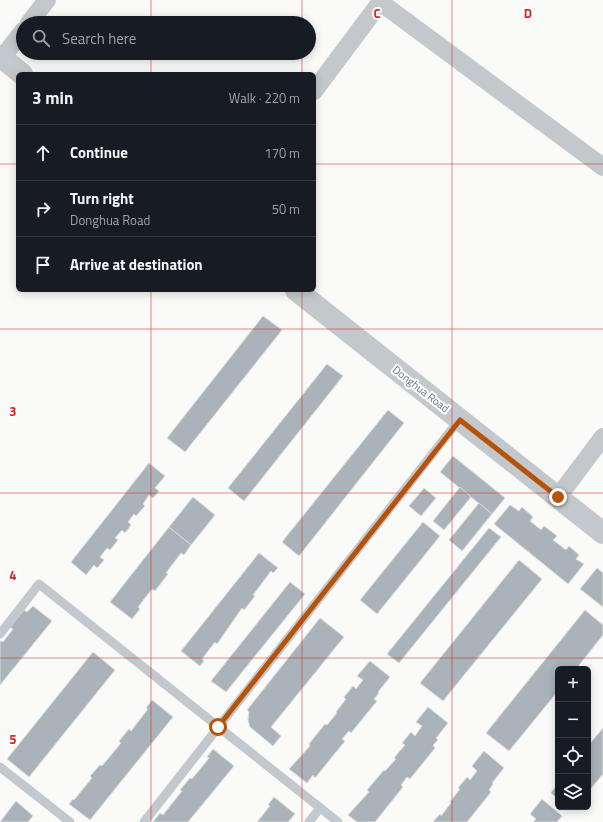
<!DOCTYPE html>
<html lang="en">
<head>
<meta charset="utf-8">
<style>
  body { margin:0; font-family:"Titillium Web",sans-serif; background:#242831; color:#f1f3f6 }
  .controls { position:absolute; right:12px; bottom:12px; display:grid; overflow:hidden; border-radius:6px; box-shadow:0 2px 10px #0003 }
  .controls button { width:36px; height:36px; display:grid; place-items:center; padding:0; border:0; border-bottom:1px solid #363941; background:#171b24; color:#f1f3f6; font:20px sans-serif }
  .stop { position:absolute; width:12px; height:12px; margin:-9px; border:3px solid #b45309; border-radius:50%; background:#fff }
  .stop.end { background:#b45309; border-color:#fff; box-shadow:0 1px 4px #0008 }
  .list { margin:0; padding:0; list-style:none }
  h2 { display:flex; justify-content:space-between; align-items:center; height:52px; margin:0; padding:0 16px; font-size:17px }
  h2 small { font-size:13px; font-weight:400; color:#9ea1a6 }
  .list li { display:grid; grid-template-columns:26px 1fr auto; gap:12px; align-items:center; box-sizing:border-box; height:56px; padding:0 16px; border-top:1px solid #363941 }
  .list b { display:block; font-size:15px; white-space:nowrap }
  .list p { margin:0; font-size:13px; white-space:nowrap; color:#9ea1a6 }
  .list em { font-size:13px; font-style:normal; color:#9ea1a6 }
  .icon { flex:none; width:22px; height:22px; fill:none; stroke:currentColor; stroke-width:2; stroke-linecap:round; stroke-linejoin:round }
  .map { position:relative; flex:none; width:603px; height:822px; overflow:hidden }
  .search { position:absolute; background:#171b24; box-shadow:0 2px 10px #0003; left:16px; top:16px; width:300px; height:44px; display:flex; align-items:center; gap:10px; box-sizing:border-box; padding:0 14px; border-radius:22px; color:#9ea1a6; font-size:15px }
  .panel { position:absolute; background:#171b24; box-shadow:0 2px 10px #0003; left:16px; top:72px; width:300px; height:220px; border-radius:6px }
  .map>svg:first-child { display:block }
</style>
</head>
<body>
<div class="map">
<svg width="603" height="822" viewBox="0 0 603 822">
  <rect width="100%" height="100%" fill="#fafaf8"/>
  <!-- building -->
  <g fill="#aab3b9" stroke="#dcdcda">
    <polygon points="263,316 282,330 185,452 167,438"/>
    <polygon points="327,364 343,376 244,501 228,488"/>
    <polygon points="388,410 404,423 299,556 282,542"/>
    <polygon points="453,456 505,498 492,514 440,472"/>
    <polygon points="149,463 165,476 155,488 159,491 153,498 149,495 143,504 145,506 136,516 134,514 128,522 131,525 125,533 122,530 115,538 118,540 110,550 107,548 100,557 104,560 97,568 94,565 86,575 71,562"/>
    <polygon points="460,487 471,497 444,530 433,521"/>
    <polygon points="424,488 436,498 421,516 409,506"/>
    <polygon points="193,497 215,515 191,545 169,527"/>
    <polygon points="479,503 492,514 462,551 449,540"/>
    <polygon points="510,505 519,511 522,507 533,517 530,521 541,530 544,526 557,536 553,540 566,550 569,546 579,555 576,559 584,564 568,584 494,524"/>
    <polygon points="423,522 440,536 377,614 360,600"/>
    <polygon points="169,527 191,545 184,555 181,553 166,573 168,574 155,591 152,589 138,607 140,609 132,619 110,602"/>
    <polygon points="489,528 501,537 399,663 387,654"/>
    <polygon points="259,553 278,568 273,573 271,571 253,595 255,596 244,610 242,608 217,644 215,642 202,659 204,661 200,666 181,651"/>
    <polygon points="519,560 542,579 443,701 420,683"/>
    <polygon points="597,568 603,573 603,607 580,589"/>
    <polygon points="290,582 305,594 226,692 211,681"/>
    <polygon points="33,606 52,621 0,685 0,641 3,642 13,629 10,627 24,610 27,612"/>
    <polygon points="585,610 603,625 603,635 576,669 558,669 558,691 509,751 486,733"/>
    <polygon points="320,618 344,637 271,727 281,736 273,746 250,727 248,720 249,712 247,710"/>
    <polygon points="93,652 115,670 29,777 7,759"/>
    <polygon points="370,661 390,677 378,692 379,693 374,699 377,701 351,733 349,731 342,739 345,741 315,778 313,775 307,783 289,769 310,746 309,744 325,724 327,725 337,713 336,712 346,699 344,697 353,686 356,689 363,680 357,676"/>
    <polygon points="152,700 173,717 90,820 69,804 73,799 74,800 92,778 90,776 100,765 102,766 121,743 119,741 129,729 131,731 148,709 146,708"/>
    <polygon points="428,707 448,723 436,738 438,740 433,745 435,748 410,779 407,777 401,785 403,787 375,822 357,822 348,815 369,792 367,790 384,770 385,771 396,759 394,758 405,745 402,743 411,732 415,736 422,726 416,722"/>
    <polygon points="603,728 603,774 588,792 588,746"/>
    <polygon points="213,749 234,766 188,822 153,822 160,813 163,815 182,791 180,790 190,778 192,779 209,758 207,757"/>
    <polygon points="484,751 504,768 492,783 493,784 489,790 491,792 467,822 433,822 440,814 441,816 451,803 450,802 460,789 458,788 467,777 470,780 477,771 472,766"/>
    <polygon points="558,783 558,799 551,793"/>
    <polygon points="274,797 295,814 288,822 257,822 270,806 268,805"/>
    <polygon points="542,799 562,816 557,822 533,822 536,819 530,814"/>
    <polygon points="16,801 33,816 28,822 0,822"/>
  </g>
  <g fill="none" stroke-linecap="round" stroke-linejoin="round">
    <!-- service -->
    <g stroke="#c3c8cc" stroke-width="9">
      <polyline points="0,634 39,584 338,822"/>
      <polyline points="0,767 70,822"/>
      <polyline points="144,822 459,420"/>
      <polyline points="309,822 320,808"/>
    </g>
    <!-- minor -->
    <g stroke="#c3c8cc" stroke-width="18">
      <polyline points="380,2 603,167"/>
      <polyline points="29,23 47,0"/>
      <polyline points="2,58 23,31"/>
      <polyline points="314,91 382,0"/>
      <polyline points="558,497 603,437"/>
    </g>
    <!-- tertiary -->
    <g stroke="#c3c8cc" stroke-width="22">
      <polyline points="0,56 22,74"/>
      <polyline points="296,290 603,533"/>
    </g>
  </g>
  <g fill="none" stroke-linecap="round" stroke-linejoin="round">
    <!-- route -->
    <polyline stroke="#b45309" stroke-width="5" points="218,727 460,420 558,497"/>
  </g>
  <!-- grid -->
  <path fill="none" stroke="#d62828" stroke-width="1" stroke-opacity="0.55" d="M151 0V23M302 0V23M452 0V822M151 53V74M302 53V74M0 164H18M314 164H603M151 290V822M302 290V822M0 329H603M0 493H603M0 658H603"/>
  <g text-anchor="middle" stroke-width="4" stroke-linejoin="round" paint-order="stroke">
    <!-- street labels -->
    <g font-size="11" fill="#657683" stroke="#fff">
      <text transform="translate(421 389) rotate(38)" y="4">Donghua Road</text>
    </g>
  </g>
  <g font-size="13" text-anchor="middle" font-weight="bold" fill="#d62828" stroke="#fff" stroke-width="4" stroke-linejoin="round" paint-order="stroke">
    <text x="377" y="18">C</text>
    <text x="528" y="18">D</text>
    <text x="13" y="416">3</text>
    <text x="13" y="580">4</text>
    <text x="13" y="744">5</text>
  </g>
</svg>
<div class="controls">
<button>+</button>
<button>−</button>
<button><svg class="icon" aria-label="locate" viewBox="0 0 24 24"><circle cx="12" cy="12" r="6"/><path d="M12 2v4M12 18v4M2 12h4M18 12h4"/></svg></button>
<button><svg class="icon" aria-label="layers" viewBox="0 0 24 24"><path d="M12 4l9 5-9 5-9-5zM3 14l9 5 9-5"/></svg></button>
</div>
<div class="stop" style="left:218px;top:727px"></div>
<div class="stop end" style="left:558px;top:497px"></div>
<div class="search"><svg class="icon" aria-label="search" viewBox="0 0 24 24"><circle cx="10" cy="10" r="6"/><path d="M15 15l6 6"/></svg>Search here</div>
<section class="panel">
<h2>3 min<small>Walk · 220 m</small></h2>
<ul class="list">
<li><svg class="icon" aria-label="ahead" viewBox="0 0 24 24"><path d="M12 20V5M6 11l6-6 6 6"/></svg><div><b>Continue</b></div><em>170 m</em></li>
<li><svg class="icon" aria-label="right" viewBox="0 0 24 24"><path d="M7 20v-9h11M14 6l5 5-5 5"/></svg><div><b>Turn right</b><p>Donghua Road</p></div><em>50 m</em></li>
<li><svg class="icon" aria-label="arrive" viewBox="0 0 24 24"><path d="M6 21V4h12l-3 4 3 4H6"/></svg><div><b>Arrive at destination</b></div></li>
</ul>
</section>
</div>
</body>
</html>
